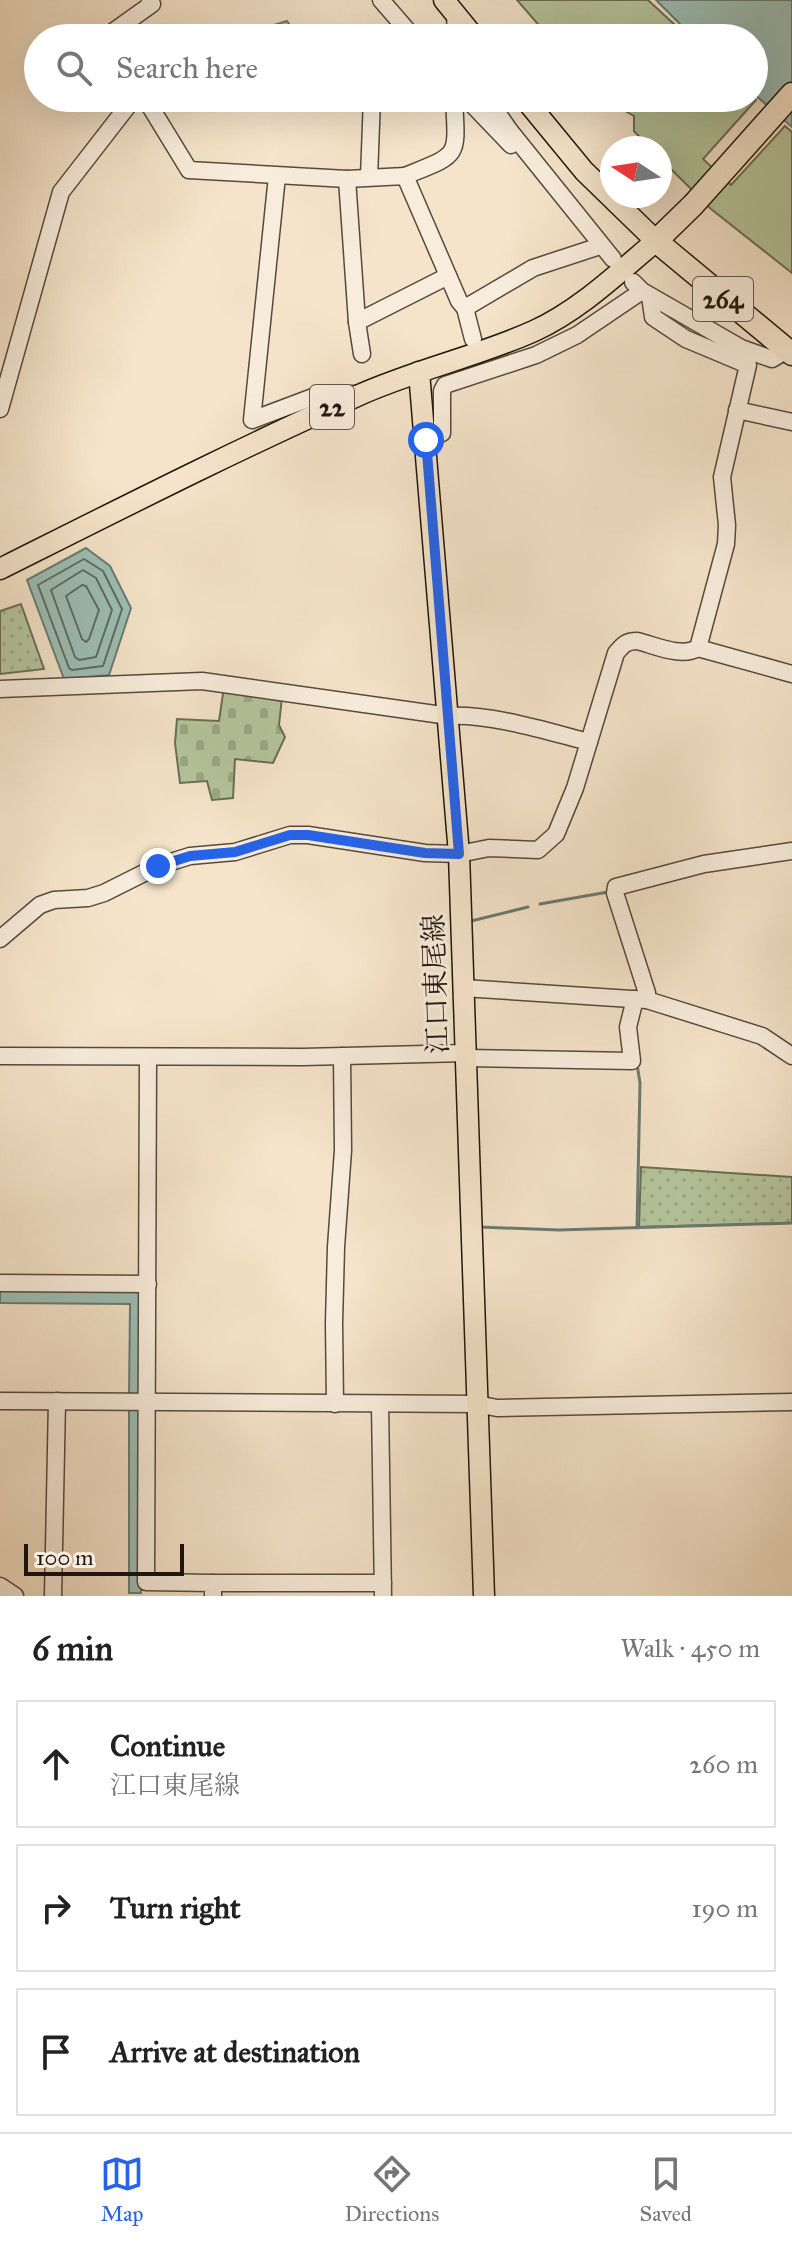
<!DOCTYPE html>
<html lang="en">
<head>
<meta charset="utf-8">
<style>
  body { margin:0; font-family:"IM FELL Great Primer","Noto Serif JP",serif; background:#f6f6f6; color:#222 }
  .compass { position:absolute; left:600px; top:136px; width:72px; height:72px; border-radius:50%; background:#fff; box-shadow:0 8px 32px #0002; rotate:282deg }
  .scale { position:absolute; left:24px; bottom:20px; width:160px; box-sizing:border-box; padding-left:8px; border:4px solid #20160e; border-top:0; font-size:22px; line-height:28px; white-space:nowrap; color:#20160e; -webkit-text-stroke:6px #f8eddd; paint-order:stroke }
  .stop { position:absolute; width:24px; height:24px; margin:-18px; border:6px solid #2563eb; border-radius:50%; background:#fff }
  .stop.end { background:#2563eb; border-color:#fff; box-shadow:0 2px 8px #0008 }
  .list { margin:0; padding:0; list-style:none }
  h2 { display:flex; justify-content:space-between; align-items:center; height:104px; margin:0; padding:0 32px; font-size:34px }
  h2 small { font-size:26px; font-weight:400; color:#767676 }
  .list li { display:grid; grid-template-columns:52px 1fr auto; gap:24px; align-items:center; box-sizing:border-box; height:128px; margin:0 16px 16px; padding:0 16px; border:2px solid #e0e0e0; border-radius:0px }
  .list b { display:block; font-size:30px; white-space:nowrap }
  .list p { margin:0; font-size:26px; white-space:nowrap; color:#767676 }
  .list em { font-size:26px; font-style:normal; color:#767676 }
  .icon { flex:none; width:44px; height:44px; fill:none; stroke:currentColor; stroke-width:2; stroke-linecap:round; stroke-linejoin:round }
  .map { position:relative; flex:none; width:792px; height:1596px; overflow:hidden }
  .search { position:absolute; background:#fff; box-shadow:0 8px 32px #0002; left:24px; right:24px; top:24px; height:88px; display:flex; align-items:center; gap:20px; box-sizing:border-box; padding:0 28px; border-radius:44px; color:#767676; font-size:30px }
  .sheet { height:536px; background:#fff }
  nav { display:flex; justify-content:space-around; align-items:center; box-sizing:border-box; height:112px; border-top:2px solid #e0e0e0; background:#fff; font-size:22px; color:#767676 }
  nav a { display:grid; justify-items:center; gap:4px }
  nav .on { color:#2563eb }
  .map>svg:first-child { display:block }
</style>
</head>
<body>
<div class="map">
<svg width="792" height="1596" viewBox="0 0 792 1596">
  <defs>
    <pattern id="cemetery-stones" width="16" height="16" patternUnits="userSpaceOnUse" patternTransform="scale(2)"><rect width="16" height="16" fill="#b5c59c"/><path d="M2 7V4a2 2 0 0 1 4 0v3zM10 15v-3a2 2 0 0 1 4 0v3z" fill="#9ba885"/></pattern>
    <pattern id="park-dots" width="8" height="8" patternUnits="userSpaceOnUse" patternTransform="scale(2)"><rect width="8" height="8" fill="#b5c59c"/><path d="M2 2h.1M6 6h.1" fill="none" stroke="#9ba885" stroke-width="1.8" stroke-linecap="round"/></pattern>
  </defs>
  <rect width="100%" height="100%" fill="#f5e4ca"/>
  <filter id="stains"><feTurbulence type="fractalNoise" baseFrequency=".0025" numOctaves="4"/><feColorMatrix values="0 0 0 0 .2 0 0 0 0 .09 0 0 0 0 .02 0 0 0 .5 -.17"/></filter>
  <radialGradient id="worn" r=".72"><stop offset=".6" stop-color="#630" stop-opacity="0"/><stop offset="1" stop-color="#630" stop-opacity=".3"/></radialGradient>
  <!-- grass -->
  <g fill="#b5c59c" stroke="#6a6e55" stroke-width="2">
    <polygon points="517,0 648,0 689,38 550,38"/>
    <polygon points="602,98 754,98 756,100 703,159 731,185 785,126 792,132 792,273 711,209 660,158 660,148 650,148 634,131 634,116"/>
  </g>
  <!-- cemetery -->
  <polygon fill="url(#cemetery-stones)" stroke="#6a6e55" stroke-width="2" points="224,687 282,697 279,725 285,737 273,763 235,759 233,798 212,800 207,781 180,783 175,743 177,719 219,721"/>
  <!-- park -->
  <g fill="url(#park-dots)" stroke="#6a6e55" stroke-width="2">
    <polygon points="21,604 44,669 0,674 0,611"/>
    <polygon points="641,1167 792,1177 792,1223 639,1227"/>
  </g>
  <!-- water -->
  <g fill="#9cbfb6" stroke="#6a7b73" stroke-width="2">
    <polygon points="656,0 792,0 792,127 754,94 754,38 694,38"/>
    <polygon points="287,21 299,38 231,38"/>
    <polygon points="86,548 110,566 131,608 109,675 64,679 27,580"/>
    <polygon points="0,1291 143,1291 142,1395 129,1395 130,1304 0,1303"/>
    <polygon points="129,1410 142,1410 141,1593 129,1593"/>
  </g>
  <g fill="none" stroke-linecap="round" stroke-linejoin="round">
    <!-- shore -->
    <g stroke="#5e6a62" stroke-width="2">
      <polygon points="84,559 103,571 122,609 103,666 72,670 69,668 38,585"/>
      <polygon points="83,570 96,578 112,610 96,657 79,660 75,657 51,590"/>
      <polygon points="82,585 86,586 99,610 89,639 86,642 82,639 66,596"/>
    </g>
    <!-- stream -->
    <g stroke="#6a7b73" stroke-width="3">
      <polyline points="540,904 608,892 609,894"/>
      <polyline points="471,921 528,907"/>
      <polyline points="480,1227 559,1230 792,1223"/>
      <polyline points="637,1228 640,1083 637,1064"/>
    </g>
    <!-- minor casing -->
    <g stroke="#554a3d" stroke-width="19">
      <g id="minor">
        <polyline points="381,0 414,38"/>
        <polyline points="455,13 456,38"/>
        <polyline points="108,38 107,36 152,4 150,0"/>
        <polyline points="145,98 189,170 347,179 405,176 459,301 465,308 473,339"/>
        <polyline points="466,98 511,145"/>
        <polyline points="487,98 510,131 613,259"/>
        <polyline points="277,176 252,420 321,394 357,394"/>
        <path d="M405 176C461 153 457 159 454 98"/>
        <polyline points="369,177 372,98"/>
        <polyline points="347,179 357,322 362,354"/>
        <polyline points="633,282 642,291 741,348 772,359 787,350"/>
        <polyline points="650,296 653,317 686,339 748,365 722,477 727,525 726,544 698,648"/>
        <polyline points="465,308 533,268 600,246"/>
        <polyline points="357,322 448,276"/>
        <polyline points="0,409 61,192 134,98"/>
        <polyline points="737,410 792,422"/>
        <polyline points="426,440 442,433 442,391 445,385 536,355 577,335 642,291"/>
        <path d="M0 689 202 681 449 716C493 714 546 731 589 742"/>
        <path d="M0 939 40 905 54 900 88 898 104 893 158 866 190 856 235 852 290 835H308L425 853 459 854 489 848 538 850 556 834 575 788 616 653C623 645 626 641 637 641 654 645 681 658 698 648L792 674"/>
        <polyline points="463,988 647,1000 762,1036 792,1056"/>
        <polyline points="647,1000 647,993 615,893 616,887 704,864 792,851"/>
        <polyline points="0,1056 303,1057 466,1053"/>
        <polyline points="148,1057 146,1582 213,1583 213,1596"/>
        <polyline points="466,1058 632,1061 628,1027 635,999"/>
        <polyline points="0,1283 148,1284"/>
        <polyline points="0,1401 477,1404 497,1408 792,1402"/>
        <polyline points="335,1404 334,1323 336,1247 343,1150 342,1056"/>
        <polyline points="380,1404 383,1596"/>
        <polyline points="213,1583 383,1583"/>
        <polyline points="0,1586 15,1596"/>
        <polyline points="53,1596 57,1401"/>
      </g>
    </g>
    <!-- major casing -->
    <g stroke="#20160e" stroke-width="23">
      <g id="major">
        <polyline points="444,0 475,38"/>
        <polyline points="419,372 459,854 484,1596"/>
        <path d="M0 569C118 510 236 450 357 396 414 370 476 357 534 331 580 310 618 273 656 241L584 171 524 98"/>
      </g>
    </g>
    <!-- highway casing -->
    <g stroke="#20160e" stroke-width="25">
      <polyline id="highway" points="792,94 693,205 656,241 792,354"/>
    </g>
    <!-- minor -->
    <use href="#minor" stroke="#f8eddd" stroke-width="16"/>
    <!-- major -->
    <use href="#major" stroke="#f5e4ca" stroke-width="20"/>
    <!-- highway -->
    <use href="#highway" stroke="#f5e4ca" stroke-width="22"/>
  </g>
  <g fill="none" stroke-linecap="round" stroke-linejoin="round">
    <!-- route -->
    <polyline stroke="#2563eb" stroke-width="10" points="158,866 190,856 235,852 290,835 308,835 425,853 459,854 426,440"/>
  </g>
  <g text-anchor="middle" stroke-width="6" stroke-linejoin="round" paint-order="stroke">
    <!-- shield labels -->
    <g fill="#f8eddd" stroke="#61564c" stroke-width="2">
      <rect x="693" y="277" width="60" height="44" rx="6"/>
      <rect x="310" y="385" width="44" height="44" rx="6"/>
    </g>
    <g font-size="26" font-weight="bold" fill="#20160e">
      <text x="723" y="308">264</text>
      <text x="332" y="416">22</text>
    </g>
    <!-- street labels -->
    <g font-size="28" fill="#20160e" stroke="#f8eddd">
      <text transform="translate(435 984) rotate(-92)" y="10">江口東尾線</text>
    </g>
  </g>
  <rect width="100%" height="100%" filter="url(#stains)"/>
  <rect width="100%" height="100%" fill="url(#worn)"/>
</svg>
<svg class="compass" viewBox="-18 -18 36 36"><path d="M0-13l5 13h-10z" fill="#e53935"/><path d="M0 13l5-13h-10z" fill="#767676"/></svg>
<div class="scale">100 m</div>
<div class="stop" style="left:426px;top:440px"></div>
<div class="stop end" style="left:158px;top:866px"></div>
<div class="search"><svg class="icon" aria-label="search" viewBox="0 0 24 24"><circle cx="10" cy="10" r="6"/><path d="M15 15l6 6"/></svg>Search here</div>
</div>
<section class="sheet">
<h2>6 min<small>Walk · 450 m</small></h2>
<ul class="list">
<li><svg class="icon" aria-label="ahead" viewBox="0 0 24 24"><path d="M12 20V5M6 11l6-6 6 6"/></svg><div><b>Continue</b><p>江口東尾線</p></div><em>260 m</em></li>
<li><svg class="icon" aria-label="right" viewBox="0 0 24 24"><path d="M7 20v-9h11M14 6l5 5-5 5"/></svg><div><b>Turn right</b></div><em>190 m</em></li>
<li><svg class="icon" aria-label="arrive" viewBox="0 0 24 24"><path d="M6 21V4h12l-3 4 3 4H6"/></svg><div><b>Arrive at destination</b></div></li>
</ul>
</section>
<nav>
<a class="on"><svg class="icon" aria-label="map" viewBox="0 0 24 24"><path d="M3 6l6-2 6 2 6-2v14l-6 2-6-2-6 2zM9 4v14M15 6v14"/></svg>Map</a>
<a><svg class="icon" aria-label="directions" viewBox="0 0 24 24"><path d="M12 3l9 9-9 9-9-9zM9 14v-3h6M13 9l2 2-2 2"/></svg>Directions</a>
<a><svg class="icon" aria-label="saved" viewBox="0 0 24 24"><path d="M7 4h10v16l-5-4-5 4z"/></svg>Saved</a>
</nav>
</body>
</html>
